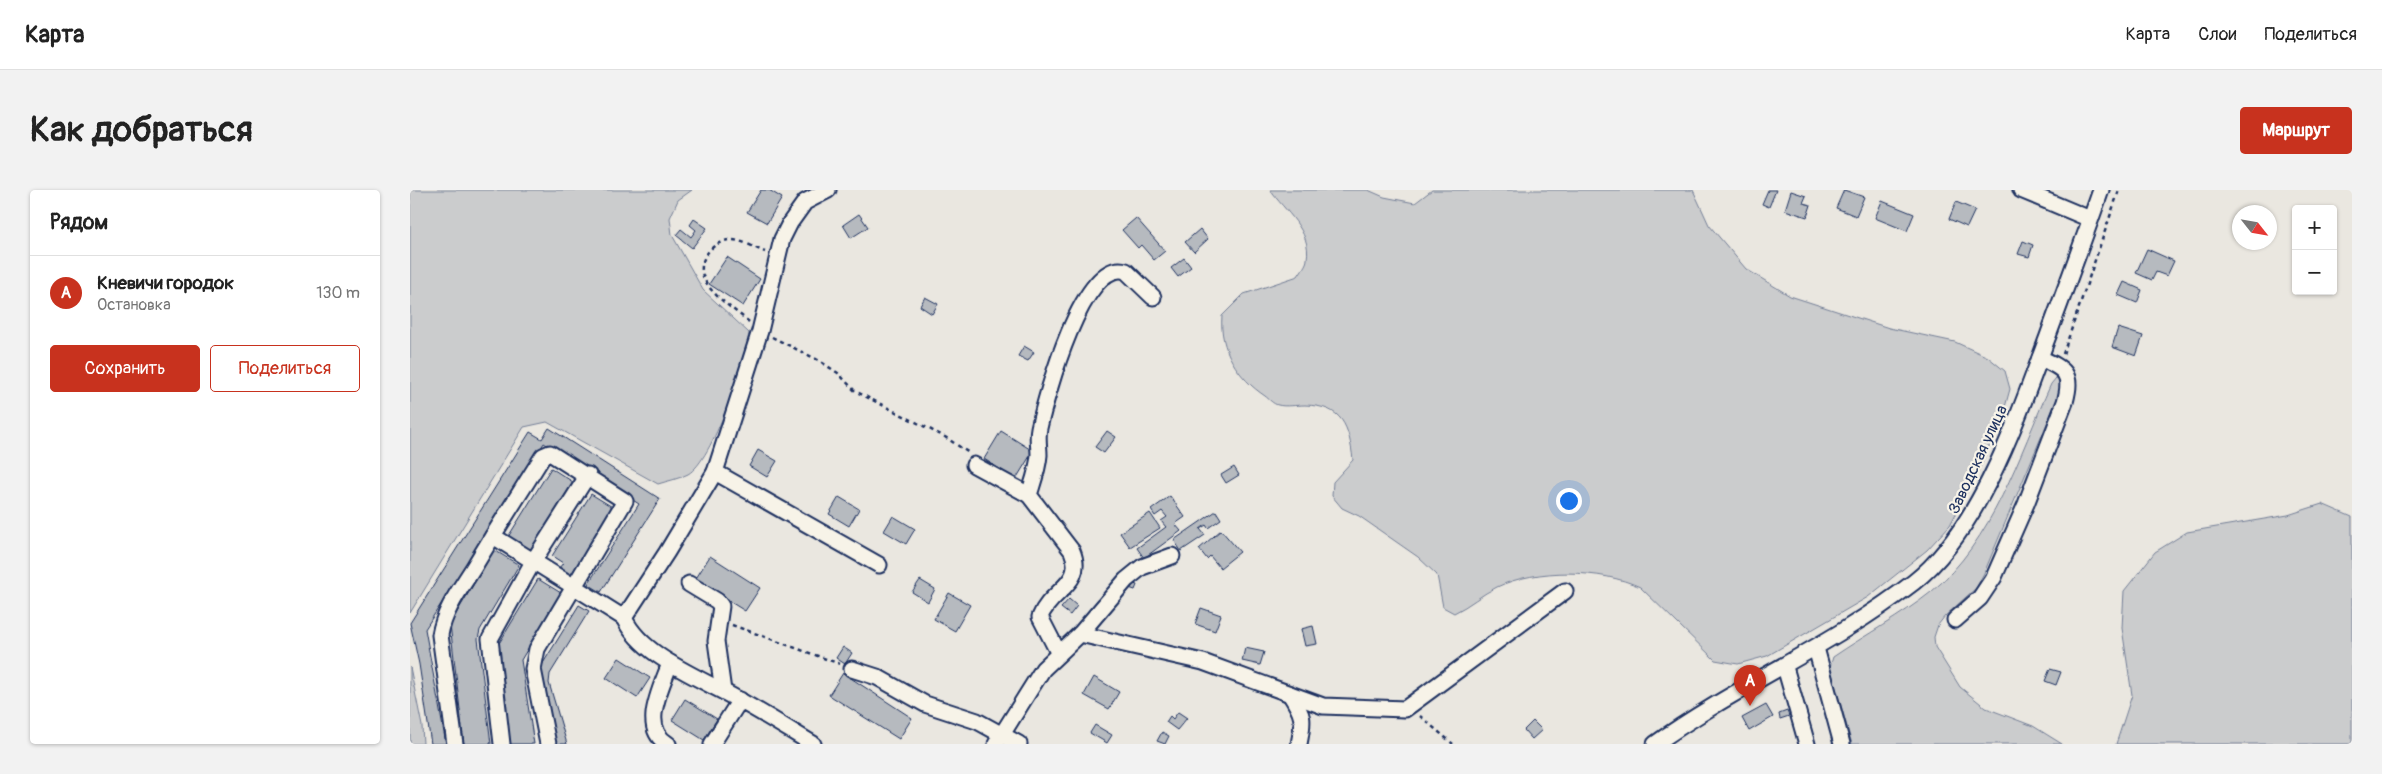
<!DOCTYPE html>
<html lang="ru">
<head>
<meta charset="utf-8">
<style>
  body { margin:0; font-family:Pangolin,sans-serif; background:#f2f2f2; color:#222 }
  .controls { position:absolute; right:15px; top:15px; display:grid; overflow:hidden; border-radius:5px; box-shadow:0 1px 4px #0004 }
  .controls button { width:45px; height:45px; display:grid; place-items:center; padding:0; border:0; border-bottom:1px solid #e0e0e0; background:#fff; color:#222; font:25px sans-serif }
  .compass { position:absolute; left:1822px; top:15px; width:45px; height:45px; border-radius:50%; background:#fff; box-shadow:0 1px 4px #0004; rotate:121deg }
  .you { position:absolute; left:1158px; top:310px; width:18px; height:18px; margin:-12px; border:4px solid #fff; border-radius:50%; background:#1a73e8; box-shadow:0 0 0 8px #1a73e833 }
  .badge { display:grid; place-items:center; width:32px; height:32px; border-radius:50%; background:#c8321e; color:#fff; font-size:16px; font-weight:700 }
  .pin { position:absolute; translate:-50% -41px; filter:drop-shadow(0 1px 2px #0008) }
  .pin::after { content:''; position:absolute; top:26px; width:18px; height:15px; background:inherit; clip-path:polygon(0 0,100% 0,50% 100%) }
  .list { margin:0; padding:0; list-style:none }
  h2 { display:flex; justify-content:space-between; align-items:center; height:65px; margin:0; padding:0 20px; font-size:21px }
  h2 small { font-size:16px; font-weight:400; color:#767676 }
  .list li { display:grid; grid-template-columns:32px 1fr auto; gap:15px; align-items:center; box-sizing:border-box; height:75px; padding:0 20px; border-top:1px solid #e0e0e0 }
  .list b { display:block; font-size:19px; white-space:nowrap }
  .list p { margin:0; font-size:16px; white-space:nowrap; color:#767676 }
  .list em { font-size:16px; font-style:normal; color:#767676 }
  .actions { display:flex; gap:10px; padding:15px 20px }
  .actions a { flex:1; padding:11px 0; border:1px solid #c8321e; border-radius:5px; text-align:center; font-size:18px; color:#c8321e }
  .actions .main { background:#c8321e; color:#fff }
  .map { position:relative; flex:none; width:1942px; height:554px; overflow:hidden; border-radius:5px }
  header { display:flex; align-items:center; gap:30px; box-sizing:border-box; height:70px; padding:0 25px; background:#fff; border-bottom:1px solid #e0e0e0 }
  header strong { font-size:24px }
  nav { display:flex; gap:28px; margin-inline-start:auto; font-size:18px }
  .intro { display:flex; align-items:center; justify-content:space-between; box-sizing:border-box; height:120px; padding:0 30px }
  h1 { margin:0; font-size:35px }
  .button { padding:12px 22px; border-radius:5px; background:#c8321e; color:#fff; font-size:18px; font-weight:700 }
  main { display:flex; gap:30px; padding:0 30px }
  aside { flex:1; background:#fff; border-radius:5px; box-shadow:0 1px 4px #0004 }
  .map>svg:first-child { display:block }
</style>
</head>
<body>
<header>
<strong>Карта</strong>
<nav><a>Карта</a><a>Слои</a><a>Поделиться</a></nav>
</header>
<div class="intro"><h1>Как добраться</h1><a class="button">Маршрут</a></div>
<main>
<aside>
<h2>Рядом<small></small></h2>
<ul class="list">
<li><span class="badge">A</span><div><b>Кневичи городок</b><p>Остановка</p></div><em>130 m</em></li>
</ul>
<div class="actions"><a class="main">Сохранить</a><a>Поделиться</a></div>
</aside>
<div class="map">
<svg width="1942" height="554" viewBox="0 0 1942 554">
  <rect width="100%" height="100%" fill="#eae7e0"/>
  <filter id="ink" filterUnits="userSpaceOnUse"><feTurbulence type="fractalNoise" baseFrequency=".02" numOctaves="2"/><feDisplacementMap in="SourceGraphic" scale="10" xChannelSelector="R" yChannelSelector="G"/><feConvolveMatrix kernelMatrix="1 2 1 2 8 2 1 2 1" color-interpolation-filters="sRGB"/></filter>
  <g filter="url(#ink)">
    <!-- green -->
    <g fill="#cbcccd" stroke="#737e96">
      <path d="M0 0H282L268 10 260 28 262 45 293 100 339 143C334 173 303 270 278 284 269 289 257 291 248 294L137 232 114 237 0 423Z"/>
      <path d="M860 0H958L974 7 1005 13 1022 0H1283L1299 35 1336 79 1380 106 1479 138 1545 152 1578 167 1595 181 1600 199 1592 228 1567 283 1540 335 1517 360 1458 407 1357 466 1328 474 1305 470 1230 397C1192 379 1126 378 1087 397 1072 404 1059 416 1044 423L1033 417 1027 385 1008 367 949 326 932 318 922 306 923 292 943 270C939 236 933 216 895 215 887 215 875 217 868 215 863 214 859 209 855 206 828 188 809 159 812 126L834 104 888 86C891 81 897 74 897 69 902 41 874 20 860 0Z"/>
      <path d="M1646 188 1652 191 1651 200 1574 383 1566 398 1535 426 1528 435 1524 447 1525 457 1550 497 1576 518 1623 536 1652 554H1442L1420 477 1423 467C1455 445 1491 426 1521 402 1583 351 1609 265 1641 194Z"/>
      <polygon points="1912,314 1942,327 1942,554 1706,554 1722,505 1712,438 1714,401 1745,362 1777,342 1878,325"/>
      <polygon points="0,477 12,536 13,554 0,554"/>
    </g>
    <!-- building -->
    <g fill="#b6babf" stroke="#1b2f5e">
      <polygon points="351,0 359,0 372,8 357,33 337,22"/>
      <polygon points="1358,0 1366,0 1359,17 1352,14"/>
      <polygon points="1434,0 1454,7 1446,26 1426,18"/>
      <polygon points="1381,1 1396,6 1393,13 1401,15 1397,27 1375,20"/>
      <polygon points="1472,11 1504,24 1497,41 1465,28"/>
      <polygon points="1546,12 1565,20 1557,37 1539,29"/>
      <polygon points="449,24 458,37 441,48 433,35"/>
      <polygon points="726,28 755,61 744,70 731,55 728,58 712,40"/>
      <polygon points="284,29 297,38 282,58 266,45 271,39 281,47 286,40 280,35"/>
      <polygon points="790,39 798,49 784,62 775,52"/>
      <polygon points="1613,51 1623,55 1619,67 1608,64"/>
      <polygon points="1737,59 1764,71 1757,86 1746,82 1742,90 1726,83"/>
      <polygon points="317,67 350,89 333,116 299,94"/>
      <polygon points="774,68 781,77 768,87 761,78"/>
      <polygon points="1714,92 1732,100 1727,113 1708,105"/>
      <polygon points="515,107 528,114 522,124 510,116"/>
      <polygon points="1708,138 1733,146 1726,166 1702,157"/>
      <polygon points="614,156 624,162 618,171 608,166"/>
      <polygon points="139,238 250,309 191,402 178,394 229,314 134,253 15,439 36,554 21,554 9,474 0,433 120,242 132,249"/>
      <polygon points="591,241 623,261 606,289 574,269"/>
      <polygon points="697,241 706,247 694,263 685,257"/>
      <polygon points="348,260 367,271 357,287 339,276"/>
      <polygon points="824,277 829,285 816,293 811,285"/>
      <polygon points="141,278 163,292 120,361 98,347"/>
      <polygon points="181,304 204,318 161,386 149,378 153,373 142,366"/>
      <polygon points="760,306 775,327 765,334 771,341 734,368 727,358 756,337 751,331 757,327 752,321 745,326 741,320"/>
      <polygon points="429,307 449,319 439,336 419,324"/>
      <polygon points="806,321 811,329 798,338 796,335 790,339 795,345 771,361 764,350"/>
      <polygon points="740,323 750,338 720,357 710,343"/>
      <polygon points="483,326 505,339 496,354 474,341"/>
      <polygon points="811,340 830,362 810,378 800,366 797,369 789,359"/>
      <polygon points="84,360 109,375 70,440 68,449 81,554 54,554 40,434"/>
      <polygon points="300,366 350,398 335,421 285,390"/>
      <polygon points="128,389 151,403 111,470 124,554 100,554 85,460"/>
      <polygon points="510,390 525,399 518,412 502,402"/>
      <polygon points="721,393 727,395 725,400 719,398"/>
      <polygon points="539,403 560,415 545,441 524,429"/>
      <polygon points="659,409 667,416 660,425 651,418"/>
      <polygon points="169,415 179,421 140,484 139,493 157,554 146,554 127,483"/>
      <polygon points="791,418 811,425 805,441 785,434"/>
      <polygon points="903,436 907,454 895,456 891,439"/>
      <polygon points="433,457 442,463 435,474 426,468"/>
      <polygon points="835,458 854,462 850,475 832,471"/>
      <polygon points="209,468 240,488 227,508 196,488"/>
      <polygon points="1640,479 1651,482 1646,495 1635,491"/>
      <polygon points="433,483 502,528 489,549 419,505"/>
      <polygon points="684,487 709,502 699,519 674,505"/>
      <polygon points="275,509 307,529 294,550 262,530"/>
      <polygon points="1356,515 1363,527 1339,541 1332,528"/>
      <polygon points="1377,521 1379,526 1370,529 1369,524"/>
      <polygon points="768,522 777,528 767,540 756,532 760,526 763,529"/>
      <polygon points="1123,531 1132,540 1122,549 1114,540"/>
      <polygon points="685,535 702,545 697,553 680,543"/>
      <polygon points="752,542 759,546 755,554 747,551"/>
    </g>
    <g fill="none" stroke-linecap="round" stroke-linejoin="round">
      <!-- minor casing -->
      <g stroke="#1b2f5e" stroke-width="19">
        <g id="minor">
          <polyline points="1611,0 1680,29"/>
          <polyline points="564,275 619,305"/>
          <polyline points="305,282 469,375"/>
          <polyline points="83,346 214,428 257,362 305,282 350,141 372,49 380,33 395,12 418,0"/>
          <polyline points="279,394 307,411 311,416 306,451 313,501"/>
          <path d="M214 428C232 467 291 488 327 509 353 523 378 539 403 554"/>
          <path d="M1545 430 1570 408 1584 387 1616 314 1655 212C1663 183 1655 179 1630 168"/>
          <polyline points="670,444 716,390 732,377 762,366"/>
          <polyline points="1406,458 1432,554"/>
          <path d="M648 462 630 427C640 400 676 394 662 361L619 305C623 292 628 279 629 265 629 256 627 247 629 238 636 207 673 67 716 81L743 107"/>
          <polyline points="1375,477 1397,554"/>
          <polyline points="442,479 467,487 515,514 567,531 609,554"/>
          <path d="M880 504C894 526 894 529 889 554"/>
          <path d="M45 554 30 445C34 420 51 398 64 377 86 340 110 303 133 266L140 263 215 311 127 459 123 479 138 554"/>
          <polyline points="92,554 80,449 124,370 178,285"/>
          <path d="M258 554C229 538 252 497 260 473"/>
          <polyline points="302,554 330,510"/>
          <polyline points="586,554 633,479 670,444 793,472 913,516 995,519 1155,401"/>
          <path d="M1245 554C1328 495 1423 455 1504 392 1571 339 1609 224 1638 146 1656 97 1674 49 1691 0"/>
        </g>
      </g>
      <!-- path -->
      <g stroke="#1b2f5e" stroke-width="2.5" stroke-dasharray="4 4" stroke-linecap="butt">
        <path d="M339 132C324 119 300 105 293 86 287 68 305 49 323 50 334 51 345 58 355 62"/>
        <polyline points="362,147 408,170 428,183 445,201 535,247 559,263"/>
        <polyline points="1653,164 1709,0"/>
        <polyline points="322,435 430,474"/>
        <polyline points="1010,526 1043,554"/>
      </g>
      <!-- minor -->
      <use href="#minor" stroke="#f7f3e8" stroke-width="15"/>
    </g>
  </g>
  <g text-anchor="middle" stroke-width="4.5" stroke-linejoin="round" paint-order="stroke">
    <!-- street labels -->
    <g font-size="16" fill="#1b2f5e" stroke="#f7f3e8">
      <text transform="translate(1567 269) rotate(-65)" y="6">Заводская улица</text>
    </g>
  </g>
</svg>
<div class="controls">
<button>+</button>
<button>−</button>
</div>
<svg class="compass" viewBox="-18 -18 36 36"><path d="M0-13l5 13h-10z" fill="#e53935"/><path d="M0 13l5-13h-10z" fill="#767676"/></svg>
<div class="you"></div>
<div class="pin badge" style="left:1340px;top:516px">A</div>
</div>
</main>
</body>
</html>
